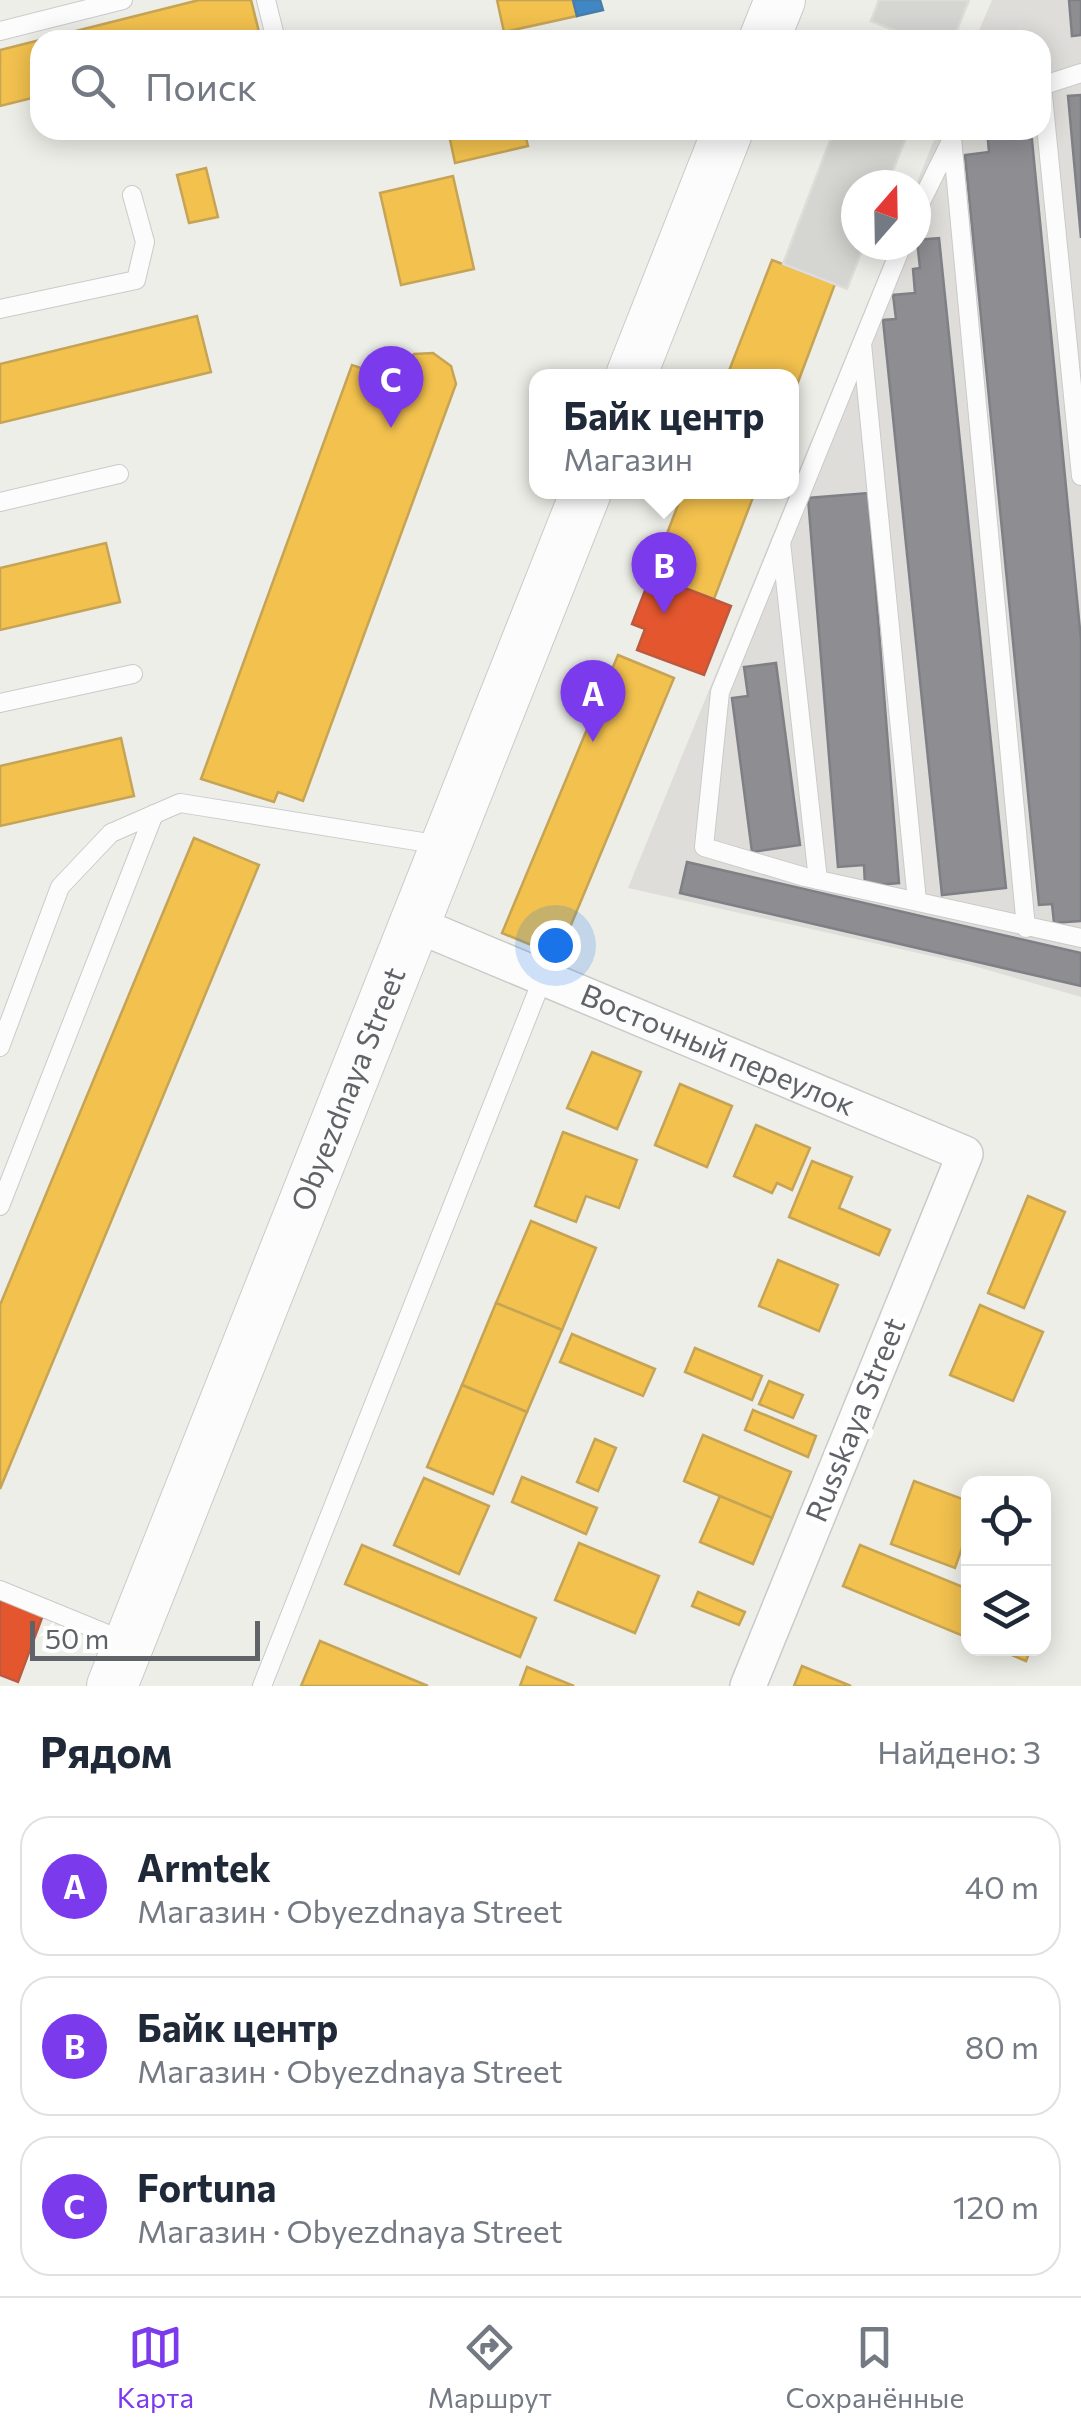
<!DOCTYPE html>
<html lang="ru">
<head>
<meta charset="utf-8">
<style>
  body { margin:0; font-family:Commissioner,sans-serif; background:#f6f6f7; color:#1f2937 }
  .controls { position:absolute; right:30px; bottom:30px; display:grid; overflow:hidden; border-radius:20px; box-shadow:0 5px 25px #0003 }
  .controls button { width:90px; height:90px; display:grid; place-items:center; padding:0; border:0; border-bottom:2px solid #e0e1e3; background:#fff; color:#1f2937; font:50px sans-serif }
  .compass { position:absolute; left:841px; top:170px; width:90px; height:90px; border-radius:50%; background:#fff; box-shadow:0 5px 25px #0003; rotate:20deg }
  .scale { position:absolute; left:30px; bottom:25px; width:230px; box-sizing:border-box; padding-left:10px; border:5px solid #5f6267; border-top:0; font-size:28px; line-height:35px; white-space:nowrap; color:#5f6267; -webkit-text-stroke:8px #fff; paint-order:stroke }
  .you { position:absolute; left:555px; top:945px; width:35px; height:35px; margin:-25px; border:8px solid #fff; border-radius:50%; background:#1a73e8; box-shadow:0 0 0 15px #1a73e833 }
  .badge { display:grid; place-items:center; width:65px; height:65px; border-radius:50%; background:#7c3aed; color:#fff; font-size:32px; font-weight:700 }
  .pin { position:absolute; translate:-50% -82px; filter:drop-shadow(0 2px 5px #0008) }
  .pin::after { content:''; position:absolute; top:52px; width:35px; height:30px; background:inherit; clip-path:polygon(0 0,100% 0,50% 100%) }
  .popup { position:absolute; left:529px; top:369px; width:270px; height:130px; box-sizing:border-box; display:grid; place-content:center; border-radius:20px; background:#fff; filter:drop-shadow(0 2px 8px #0005); font-size:32px; white-space:nowrap; color:#747a83 }
  .popup b { font-size:38px; color:#1f2937 }
  .popup::after { content:''; position:absolute; left:50%; top:100%; margin-left:-20px; border:20px solid transparent; border-top-color:#fff }
  .list { margin:0; padding:0; list-style:none }
  h2 { display:flex; justify-content:space-between; align-items:center; height:130px; margin:0; padding:0 40px; font-size:42px }
  h2 small { font-size:32px; font-weight:400; color:#747a83 }
  .list li { display:grid; grid-template-columns:65px 1fr auto; gap:30px; align-items:center; box-sizing:border-box; height:140px; margin:0 20px 20px; padding:0 20px; border:2px solid #e0e1e3; border-radius:30px }
  .list b { display:block; font-size:38px; white-space:nowrap }
  .list p { margin:0; font-size:32px; white-space:nowrap; color:#747a83 }
  .list em { font-size:32px; font-style:normal; color:#747a83 }
  .icon { flex:none; width:55px; height:55px; fill:none; stroke:currentColor; stroke-width:2; stroke-linecap:round; stroke-linejoin:round }
  .map { position:relative; flex:none; width:1081px; height:1686px; overflow:hidden }
  .search { position:absolute; background:#fff; box-shadow:0 5px 25px #0003; left:30px; right:30px; top:30px; height:110px; display:flex; align-items:center; gap:25px; box-sizing:border-box; padding:0 35px; border-radius:30px; color:#747a83; font-size:38px }
  .sheet { height:610px; background:#fff }
  nav { display:flex; justify-content:space-around; align-items:center; box-sizing:border-box; height:140px; border-top:2px solid #e0e1e3; background:#fff; font-size:28px; color:#747a83 }
  nav a { display:grid; justify-items:center; gap:5px }
  nav .on { color:#7c3aed }
  .map>svg:first-child { display:block }
</style>
</head>
<body>
<div class="map">
<svg width="1081" height="1686" viewBox="0 0 1081 1686">
  <rect width="100%" height="100%" fill="#eeeee9"/>
  <!-- industrial -->
  <polygon fill="#deddd9" points="992,0 1081,0 1081,997 967,964 628,888 891,245 916,245 916,185 938,130 1041,130 1041,40 975,40"/>
  <!-- homes -->
  <g fill="#f2c14e" stroke="#c6a456" stroke-width="2.5">
    <polygon points="199,0 251,0 261,40 40,40 40,96 0,106 0,50"/>
    <polygon points="497,0 573,0 577,16 504,32"/>
    <polygon points="448,130 524,130 528,146 455,163"/>
    <polygon points="206,168 218,217 189,223 177,175"/>
    <polygon points="453,176 474,269 401,285 380,193"/>
    <polygon points="772,260 835,284 792,398 792,376 727,376"/>
    <polygon points="197,316 211,372 0,423 0,364"/>
    <polygon points="433,353 451,366 456,384 303,801 278,792 274,802 201,779 352,365 379,374 383,362 401,368 414,354"/>
    <polygon points="683,492 755,492 714,599 651,575"/>
    <polygon points="106,543 120,602 0,630 0,568"/>
    <polygon points="618,655 674,678 558,956 502,933"/>
    <polygon points="121,738 134,796 0,826 0,766"/>
    <polygon points="194,838 259,865 0,1489 0,1305"/>
    <polygon points="592,1052 641,1072 617,1129 567,1108"/>
    <polygon points="680,1084 732,1106 707,1167 655,1145"/>
    <polygon points="756,1125 810,1148 792,1190 777,1183 772,1193 734,1176"/>
    <polygon points="563,1132 637,1160 619,1208 586,1196 576,1222 535,1206"/>
    <polygon points="812,1161 852,1177 839,1208 890,1230 879,1255 789,1217"/>
    <polygon points="1028,1196 1065,1212 1024,1308 988,1293"/>
    <polygon points="531,1221 596,1248 562,1330 496,1303"/>
    <polygon points="778,1260 838,1285 819,1331 759,1306"/>
    <polygon points="496,1303 562,1330 527,1412 462,1385"/>
    <polygon points="980,1305 1043,1332 1013,1401 950,1375"/>
    <polygon points="572,1334 655,1369 643,1396 560,1362"/>
    <polygon points="695,1348 762,1376 752,1400 685,1372"/>
    <polygon points="769,1381 803,1395 793,1418 759,1404"/>
    <polygon points="462,1385 527,1412 493,1494 427,1467"/>
    <polygon points="753,1410 816,1436 808,1457 745,1430"/>
    <polygon points="703,1435 791,1472 772,1518 684,1481"/>
    <polygon points="595,1439 616,1448 598,1491 577,1482"/>
    <polygon points="522,1477 597,1508 586,1534 512,1502"/>
    <polygon points="424,1478 489,1506 459,1574 394,1545"/>
    <polygon points="914,1481 968,1501 968,1531 955,1568 891,1544"/>
    <polygon points="720,1496 772,1518 753,1564 700,1542"/>
    <polygon points="579,1543 659,1576 635,1633 555,1600"/>
    <polygon points="362,1545 536,1618 520,1657 345,1584"/>
    <polygon points="860,1545 968,1589 968,1638 843,1586"/>
    <polygon points="698,1592 745,1612 739,1625 692,1606"/>
    <polygon points="320,1641 428,1686 301,1686"/>
    <polygon points="995,1648 1031,1648 1026,1661"/>
    <polygon points="802,1666 851,1686 794,1686"/>
    <polygon points="527,1667 574,1686 520,1686"/>
  </g>
  <!-- shops -->
  <g fill="#e4572e" stroke="#bc5a3f" stroke-width="2.5">
    <polygon points="651,575 731,606 704,675 637,650 645,629 632,624"/>
    <polygon points="0,1599 43,1615 18,1682 0,1675"/>
  </g>
  <!-- schools -->
  <polygon fill="#3f88c5" stroke="#497da9" stroke-width="2.5" points="573,0 600,0 603,10 577,16"/>
  <!-- industry -->
  <g fill="#8d8d92" stroke="#7f8085" stroke-width="2.5">
    <polygon points="1069,0 1081,0 1081,35 1072,36"/>
    <polygon points="1081,95 1081,238 1068,96"/>
    <polygon points="987,130 1031,130 1081,640 1081,921 1054,923 1052,904 1039,905 965,155 989,152"/>
    <polygon points="939,238 1006,888 942,895 883,320 896,319 893,295 915,293 913,269 920,268 917,240"/>
    <polygon points="868,493 899,883 865,886 864,865 838,867 808,498"/>
    <polygon points="776,663 800,845 752,852 732,698 748,696 744,667"/>
    <polygon points="687,862 1081,953 1081,986 680,893"/>
  </g>
  <!-- building -->
  <g fill="#d5d5d2" stroke="#deddd8" stroke-width="2.5">
    <polygon points="879,0 969,0 953,40 919,40 871,21"/>
    <polygon points="834,130 909,130 887,185 856,185 856,245 864,245 847,289 783,264"/>
  </g>
  <g fill="none" stroke-linecap="round" stroke-linejoin="round">
    <!-- lane casing -->
    <g stroke="#cacaca" stroke-width="20">
      <g id="lane">
        <polyline points="266,0 276,40"/>
        <polyline points="0,31 123,0"/>
        <polyline points="1041,86 1081,73"/>
        <polyline points="1042,86 1081,476"/>
        <polyline points="952,138 1026,928"/>
        <polyline points="916,212 952,139"/>
        <polyline points="902,245 720,692 704,847 805,877 1081,938"/>
        <polyline points="0,309 136,280 145,242 132,195"/>
        <polyline points="862,344 917,901"/>
        <polyline points="0,502 119,474"/>
        <polyline points="781,542 818,880"/>
        <polyline points="0,703 133,674"/>
        <polyline points="0,1047 60,887 111,833 180,803 441,845"/>
        <polyline points="0,1206 154,814"/>
        <polyline points="0,1590 127,1642"/>
        <polyline points="262,1686 542,980"/>
      </g>
    </g>
    <!-- street casing -->
    <g stroke="#cacaca" stroke-width="38">
      <g id="street">
        <path id="s1" d="M415 924 965 1154 748 1686"/>
      </g>
    </g>
    <!-- secondary casing -->
    <g stroke="#cacaca" stroke-width="52">
      <g id="secondary">
        <polyline points="764,40 780,0"/>
        <polyline points="631,376 728,130"/>
        <path id="s2" d="M112 1686 586 492"/>
      </g>
    </g>
    <!-- lane -->
    <use href="#lane" stroke="#fcfcfc" stroke-width="18"/>
    <!-- street -->
    <use href="#street" stroke="#fcfcfc" stroke-width="35"/>
    <!-- secondary -->
    <use href="#secondary" stroke="#fcfcfc" stroke-width="50"/>
  </g>
  <g text-anchor="middle" stroke-width="10" stroke-linejoin="round" paint-order="stroke">
    <!-- street labels -->
    <g font-size="30" fill="#5f6267" stroke="#fff">
      <text dy="10" stroke="none"><textPath href="#s1" startOffset="328">Восточный переулок</textPath></text>
      <text dy="10" stroke="none"><textPath href="#s2" startOffset="642">Obyezdnaya Street</textPath></text>
      <text transform="translate(856 1420) rotate(-68)" y="10">Russkaya Street</text>
    </g>
  </g>
</svg>
<div class="controls">
<button><svg class="icon" aria-label="locate" viewBox="0 0 24 24"><circle cx="12" cy="12" r="6"/><path d="M12 2v4M12 18v4M2 12h4M18 12h4"/></svg></button>
<button><svg class="icon" aria-label="layers" viewBox="0 0 24 24"><path d="M12 4l9 5-9 5-9-5zM3 14l9 5 9-5"/></svg></button>
</div>
<svg class="compass" viewBox="-18 -18 36 36"><path d="M0-13l5 13h-10z" fill="#e53935"/><path d="M0 13l5-13h-10z" fill="#747a83"/></svg>
<div class="scale">50 m</div>
<div class="you"></div>
<div class="pin badge" style="left:593px;top:742px">A</div>
<div class="pin badge" style="left:664px;top:614px">B</div>
<div class="popup"><b>Байк центр</b>Магазин</div>
<div class="pin badge" style="left:391px;top:428px">C</div>
<div class="search"><svg class="icon" aria-label="search" viewBox="0 0 24 24"><circle cx="10" cy="10" r="6"/><path d="M15 15l6 6"/></svg>Поиск</div>
</div>
<section class="sheet">
<h2>Рядом<small>Найдено: 3</small></h2>
<ul class="list">
<li><span class="badge">A</span><div><b>Armtek</b><p>Магазин · Obyezdnaya Street</p></div><em>40 m</em></li>
<li><span class="badge">B</span><div><b>Байк центр</b><p>Магазин · Obyezdnaya Street</p></div><em>80 m</em></li>
<li><span class="badge">C</span><div><b>Fortuna</b><p>Магазин · Obyezdnaya Street</p></div><em>120 m</em></li>
</ul>
</section>
<nav>
<a class="on"><svg class="icon" aria-label="map" viewBox="0 0 24 24"><path d="M3 6l6-2 6 2 6-2v14l-6 2-6-2-6 2zM9 4v14M15 6v14"/></svg>Карта</a>
<a><svg class="icon" aria-label="directions" viewBox="0 0 24 24"><path d="M12 3l9 9-9 9-9-9zM9 14v-3h6M13 9l2 2-2 2"/></svg>Маршрут</a>
<a><svg class="icon" aria-label="saved" viewBox="0 0 24 24"><path d="M7 4h10v16l-5-4-5 4z"/></svg>Сохранённые</a>
</nav>
</body>
</html>
